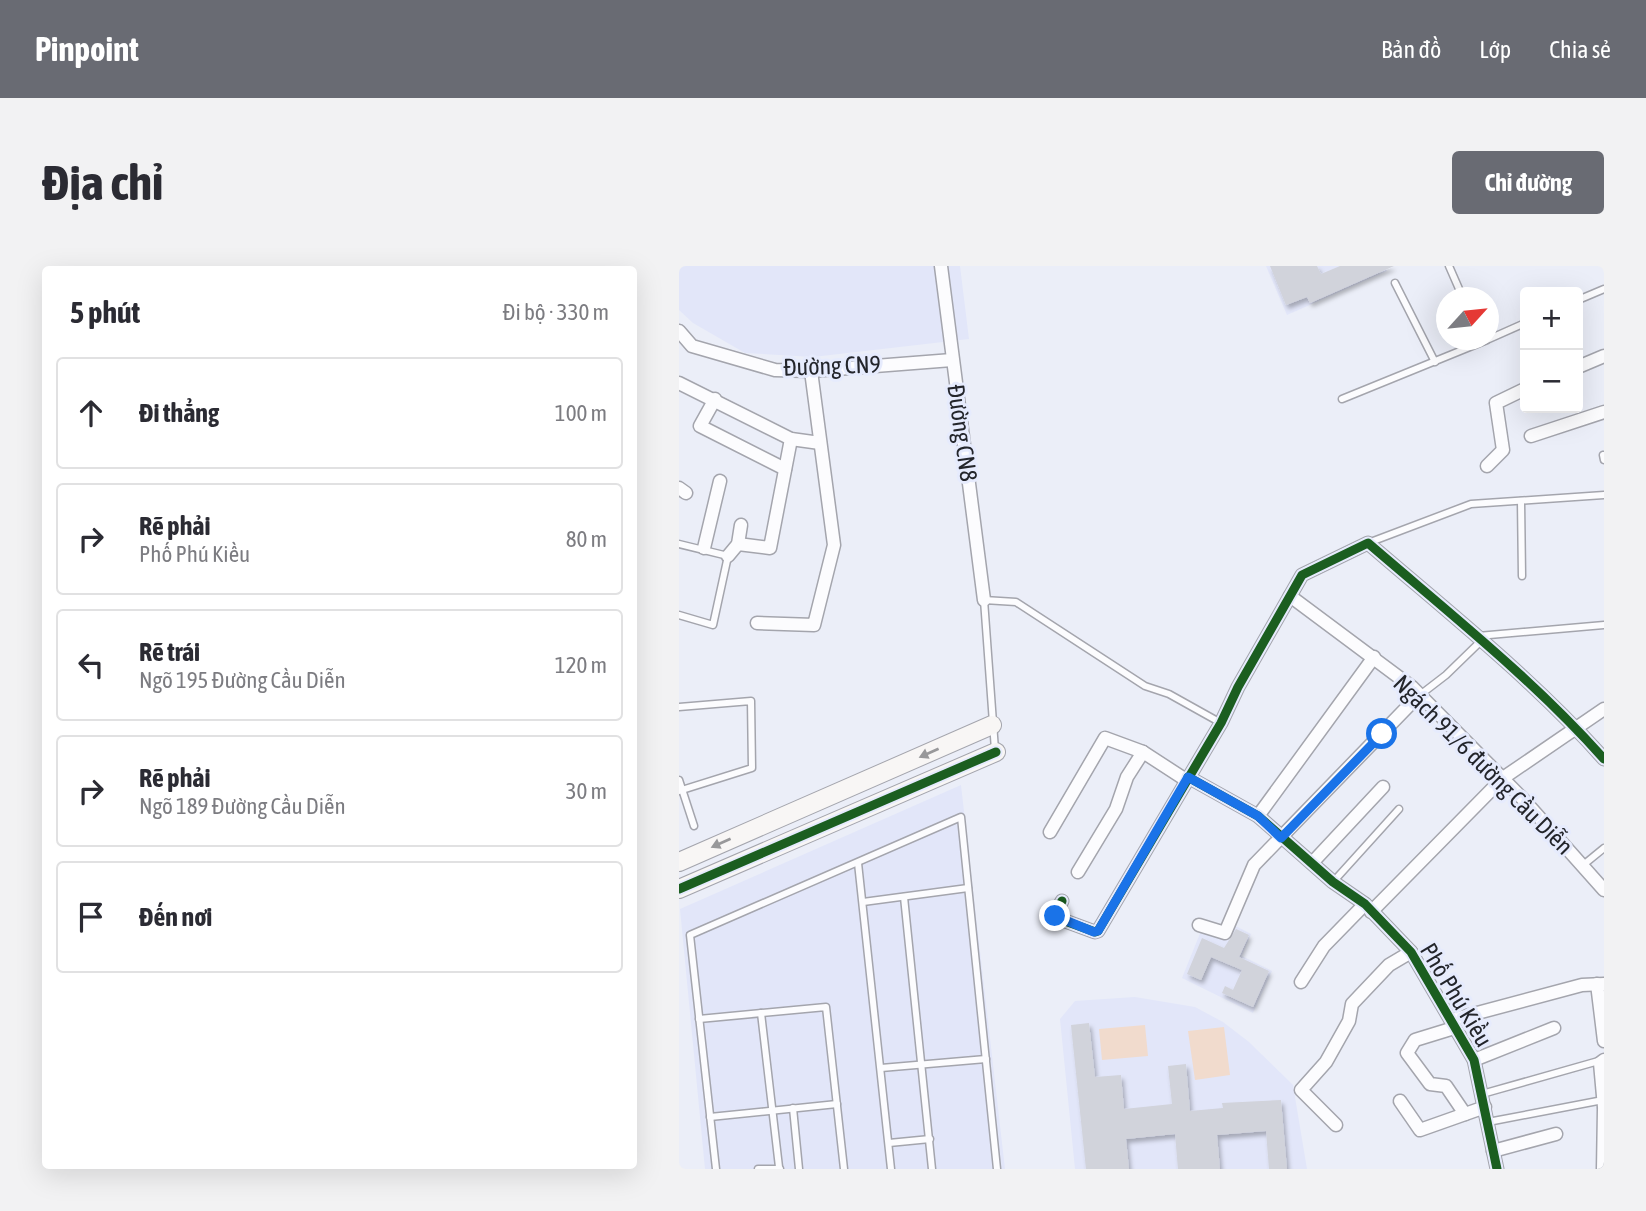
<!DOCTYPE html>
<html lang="vi">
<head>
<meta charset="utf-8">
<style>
  body { margin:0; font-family:"Asap Condensed",sans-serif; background:#f2f2f3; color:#2b2b33 }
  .controls { position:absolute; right:21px; top:21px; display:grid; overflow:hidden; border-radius:7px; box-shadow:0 7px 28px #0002 }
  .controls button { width:63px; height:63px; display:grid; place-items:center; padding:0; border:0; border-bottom:2px solid #e1e1e2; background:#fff; color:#2b2b33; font:35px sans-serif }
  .compass { position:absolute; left:757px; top:21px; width:63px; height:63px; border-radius:50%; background:#fff; box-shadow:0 7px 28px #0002; rotate:63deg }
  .stop { position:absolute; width:21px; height:21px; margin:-16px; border:5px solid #1a73e8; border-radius:50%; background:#fff }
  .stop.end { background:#1a73e8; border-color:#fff; box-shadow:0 2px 7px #0008 }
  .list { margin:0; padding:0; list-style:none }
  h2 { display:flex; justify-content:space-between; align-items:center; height:91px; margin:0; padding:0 28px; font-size:30px }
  h2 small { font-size:23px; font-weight:400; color:#7c7c81 }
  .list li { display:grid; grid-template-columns:46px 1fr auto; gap:21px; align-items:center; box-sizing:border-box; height:112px; margin:0 14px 14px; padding:0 14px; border:2px solid #e1e1e2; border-radius:7px }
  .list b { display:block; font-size:26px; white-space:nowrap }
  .list p { margin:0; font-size:23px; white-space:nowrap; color:#7c7c81 }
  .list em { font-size:23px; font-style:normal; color:#7c7c81 }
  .icon { flex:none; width:38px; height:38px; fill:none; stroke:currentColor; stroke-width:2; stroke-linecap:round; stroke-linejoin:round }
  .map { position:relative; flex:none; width:925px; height:903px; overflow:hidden; border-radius:7px }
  header { display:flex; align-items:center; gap:42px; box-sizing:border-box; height:98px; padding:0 35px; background:#696b73; color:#fff }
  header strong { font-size:33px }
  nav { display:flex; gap:38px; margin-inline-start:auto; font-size:24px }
  .intro { display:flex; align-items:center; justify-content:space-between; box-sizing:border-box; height:168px; padding:0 42px }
  h1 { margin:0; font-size:49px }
  .button { padding:18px 32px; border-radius:7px; background:#696b73; color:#fff; font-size:24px; font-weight:700 }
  main { display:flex; gap:42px; padding:0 42px }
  aside { flex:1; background:#fff; border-radius:7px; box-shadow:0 7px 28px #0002 }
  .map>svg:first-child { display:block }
</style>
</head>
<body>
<header>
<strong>Pinpoint</strong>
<nav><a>Bản đồ</a><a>Lớp</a><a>Chia sẻ</a></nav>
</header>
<div class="intro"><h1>Địa chỉ</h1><a class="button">Chỉ đường</a></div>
<main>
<aside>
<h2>5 phút<small>Đi bộ · 330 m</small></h2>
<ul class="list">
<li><svg class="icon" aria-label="ahead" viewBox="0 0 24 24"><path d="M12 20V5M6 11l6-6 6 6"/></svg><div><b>Đi thẳng</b></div><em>100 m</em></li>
<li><svg class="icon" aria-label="right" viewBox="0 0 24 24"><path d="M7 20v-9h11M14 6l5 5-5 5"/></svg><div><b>Rẽ phải</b><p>Phố Phú Kiều</p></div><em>80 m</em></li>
<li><svg class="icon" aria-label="left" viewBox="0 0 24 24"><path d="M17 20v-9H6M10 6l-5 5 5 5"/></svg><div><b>Rẽ trái</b><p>Ngõ 195 Đường Cầu Diễn</p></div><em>120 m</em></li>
<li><svg class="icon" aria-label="right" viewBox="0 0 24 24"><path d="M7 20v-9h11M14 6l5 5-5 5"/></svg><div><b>Rẽ phải</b><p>Ngõ 189 Đường Cầu Diễn</p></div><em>30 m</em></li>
<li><svg class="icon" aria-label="arrive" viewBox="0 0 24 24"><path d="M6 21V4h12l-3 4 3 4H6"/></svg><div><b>Đến nơi</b></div></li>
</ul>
</aside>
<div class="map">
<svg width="925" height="903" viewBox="0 0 925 903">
  <defs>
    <filter id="shadow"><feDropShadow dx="2.5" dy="4" stdDeviation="2" flood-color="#0004"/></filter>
  </defs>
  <rect width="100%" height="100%" fill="#ebeef8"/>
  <!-- built -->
  <g fill="#e2e6f9">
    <polygon points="0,0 281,0 290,73 134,91 66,87 14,57 0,44"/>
    <polygon points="587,0 706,0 708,5 608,49"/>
    <polygon points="282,519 326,903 26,903 1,643"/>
    <polygon points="553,658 572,668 563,690 593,705 574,747 503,712 522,665"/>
    <polygon points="456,731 516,741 544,756 570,776 614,819 628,903 396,903 381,753 396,735"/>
  </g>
  <!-- green -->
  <g fill="#f1dbcd">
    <polygon points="466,759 469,790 423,794 420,763"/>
    <polygon points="545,761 551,809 516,814 509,765"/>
  </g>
  <!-- building -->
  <g fill="#d1d3db" filter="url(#shadow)">
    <polygon points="591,0 638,0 642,8 661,0 715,0 631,37 628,31 607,39"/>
    <polygon points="557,663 570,669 560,691 590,705 574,741 543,727 546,720 554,724 563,704 532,691 522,714 508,708 523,672 545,682"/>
    <polygon points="410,757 416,811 442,809 445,843 493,838 489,800 507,798 511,845 544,842 543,837 602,834 608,903 590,903 587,865 538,869 541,903 499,903 496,868 447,873 450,903 407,903 392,759"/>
  </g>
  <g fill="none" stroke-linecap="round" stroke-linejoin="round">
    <!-- lane casing -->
    <g stroke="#a4a5ad" stroke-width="9">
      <g id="lane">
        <polyline points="770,0 784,32"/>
        <polyline points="716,17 756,96"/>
        <polyline points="899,34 925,23"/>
        <polyline points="810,73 846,57"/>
        <polyline points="663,133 808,74"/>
        <polyline points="924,189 925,194"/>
        <polyline points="842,235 843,310"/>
        <polyline points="689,277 792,238 925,229"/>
        <polyline points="0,278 49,290 34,359 0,349"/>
        <polyline points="799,370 925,359"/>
        <polyline points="741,429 767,409 802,375"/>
        <polyline points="0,441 72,435 73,502 0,525"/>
        <polyline points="316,484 305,334 337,336 466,420 490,428 542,457"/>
        <polyline points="0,514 15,560"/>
        <polyline points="179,597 212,903"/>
        <polyline points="903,600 925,582"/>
        <polyline points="654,616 720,543"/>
        <polyline points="225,631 253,903"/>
        <polyline points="184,636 289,622"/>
        <polyline points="82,747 100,901"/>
        <polyline points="20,753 147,741 165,903"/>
        <polyline points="202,802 307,793"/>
        <polyline points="803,828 923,794"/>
        <polyline points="114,842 120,903"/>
        <polyline points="31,851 158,838"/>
        <polyline points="809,856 924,834"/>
        <polyline points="210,877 251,873"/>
        <polyline points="37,903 11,669 282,551 318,903"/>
        <polyline points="79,903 101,903"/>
      </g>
    </g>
    <!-- street casing -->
    <g stroke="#a4a5ad" stroke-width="15">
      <g id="street">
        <polyline points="262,0 305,334"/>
        <polyline points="0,65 13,80 96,104 132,105 273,94"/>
        <polyline points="899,101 925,90"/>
        <polyline points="0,117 112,173 141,177"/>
        <polyline points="36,133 21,160 106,203"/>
        <polyline points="852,170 925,146"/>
        <polyline points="808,200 824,184 817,137 846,123"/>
        <polyline points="0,222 7,227"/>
        <polyline points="59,278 91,282 112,173"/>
        <polyline points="25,282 41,215"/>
        <polyline points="49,290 59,278 62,259"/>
        <polyline points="611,330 733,421 843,532 925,624"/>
        <polyline points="78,357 135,359 155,279 132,105"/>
        <polyline points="509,511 579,550 654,616 686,638 732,686 795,794 818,903"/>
        <polyline points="579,550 695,391"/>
        <polyline points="371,566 426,472 464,486 507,514"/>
        <polyline points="633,597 704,521"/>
        <polyline points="399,606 437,543 448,511 464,486"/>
        <path d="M383 635 376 648 378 652 416 666 419 665 542 457 559 421 623 309 689 277C769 346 855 414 925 493"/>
        <polyline points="692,646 824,512 925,443"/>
        <polyline points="520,659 546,667 575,599 740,429"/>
        <polyline points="622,716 645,680 686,638"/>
        <polyline points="918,718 925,775"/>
        <polyline points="772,754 903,719 925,718"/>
        <polyline points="775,762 736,774 728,787 751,818 767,820 786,848"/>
        <polyline points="795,794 875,762"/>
        <polyline points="925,794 921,797 925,841"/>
        <polyline points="721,835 741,864 806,841"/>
        <polyline points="657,859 622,824 647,796 670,755 673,738 710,699 732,686"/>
        <polyline points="814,885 877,868"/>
        <polyline points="924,903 925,843"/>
      </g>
    </g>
    <!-- secondary casing -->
    <g stroke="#a4a5ad" stroke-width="20">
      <g id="secondary">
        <polyline points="0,596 313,459"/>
        <polyline points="0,623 317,486"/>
      </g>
    </g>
    <!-- lane -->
    <use href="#lane" stroke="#fcfcfe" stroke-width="6"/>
    <!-- street -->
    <use href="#street" stroke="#fcfcfe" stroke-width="12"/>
    <!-- secondary -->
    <use href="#secondary" stroke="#f8f6f5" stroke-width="18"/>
    <!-- cycleway casing -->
    <g stroke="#e6ebfd" stroke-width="13">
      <g id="cycleway">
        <polyline points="509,511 579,550 654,616 686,638 732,686 795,794 818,903"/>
        <polyline points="0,623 317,486"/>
        <path d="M383 635 376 648 378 652 416 666 419 665 542 457 559 421 623 309 689 277C769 346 855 414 925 493"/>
      </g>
    </g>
    <!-- cycleway -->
    <use href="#cycleway" stroke="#1b5e20" stroke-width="9"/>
  </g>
  <!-- one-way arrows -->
  <defs><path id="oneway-solid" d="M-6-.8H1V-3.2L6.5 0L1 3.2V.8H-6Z" transform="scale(1.75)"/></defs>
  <g fill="#98989a">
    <use href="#oneway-solid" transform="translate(250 487) rotate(156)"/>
    <use href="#oneway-solid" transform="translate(42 577) rotate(156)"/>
  </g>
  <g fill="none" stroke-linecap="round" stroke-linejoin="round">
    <!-- route -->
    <polyline stroke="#1a73e8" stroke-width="9" points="376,650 415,666 419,665 509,511 579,550 602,572 703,468"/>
  </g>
  <g text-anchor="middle" stroke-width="6" stroke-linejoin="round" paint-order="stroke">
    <!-- street labels -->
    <g font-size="24" fill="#23252b" stroke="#e6ebfd">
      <text transform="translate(153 100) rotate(-2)" y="8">Đường CN9</text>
      <text transform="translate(283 167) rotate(82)" y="8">Đường CN8</text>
      <text transform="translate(804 499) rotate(45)" y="8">Ngách 91/6 đường Cầu Diễn</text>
      <text transform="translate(777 729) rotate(59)" y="8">Phố Phú Kiều</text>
    </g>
  </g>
</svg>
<div class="controls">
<button>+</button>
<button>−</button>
</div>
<svg class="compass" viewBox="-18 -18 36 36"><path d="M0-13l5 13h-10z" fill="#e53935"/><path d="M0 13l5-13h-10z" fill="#7c7c81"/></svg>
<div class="stop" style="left:703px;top:468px"></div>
<div class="stop end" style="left:376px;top:650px"></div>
</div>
</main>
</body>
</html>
